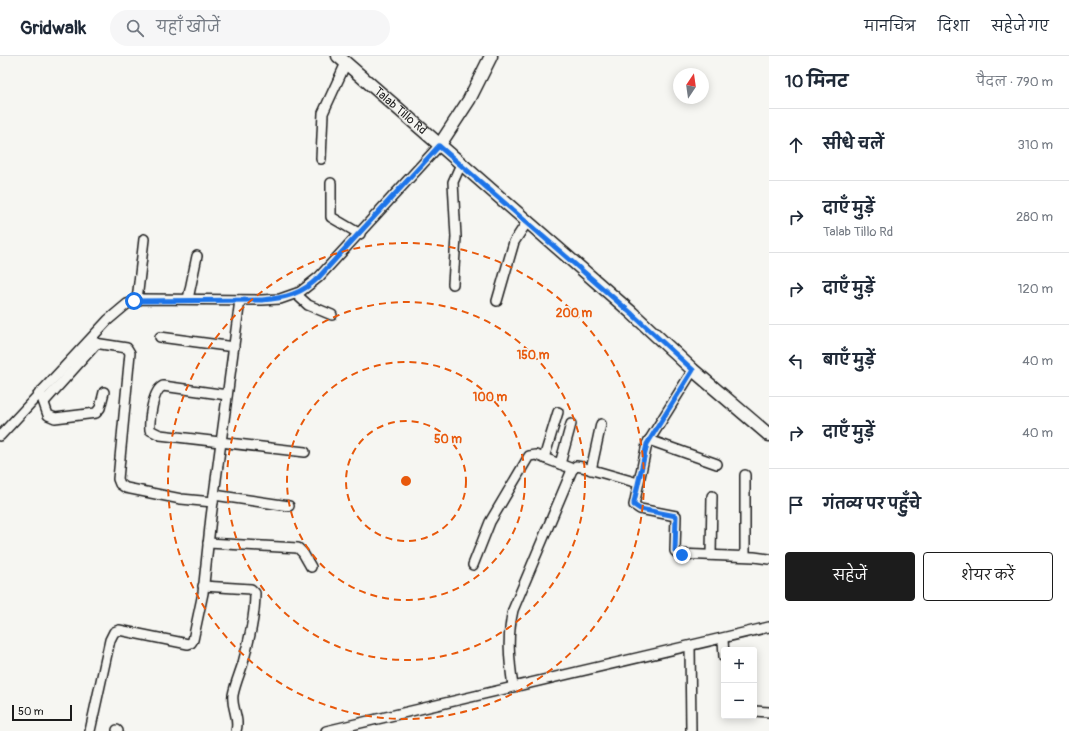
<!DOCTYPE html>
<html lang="hi">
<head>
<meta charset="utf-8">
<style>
  body { margin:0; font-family:Pangolin,"Playpen Sans Deva",sans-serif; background:#f6f6f7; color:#1f2937 }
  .controls { position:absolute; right:12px; bottom:12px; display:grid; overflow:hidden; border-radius:4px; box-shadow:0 2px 10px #0003 }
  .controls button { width:36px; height:36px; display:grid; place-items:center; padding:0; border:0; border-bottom:1px solid #e0e1e3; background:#fff; color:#1f2937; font:20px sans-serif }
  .compass { position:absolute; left:673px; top:12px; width:36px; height:36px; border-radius:50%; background:#fff; box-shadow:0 2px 10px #0003; rotate:13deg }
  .scale { position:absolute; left:12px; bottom:10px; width:60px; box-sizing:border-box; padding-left:4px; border:2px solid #1c1c1c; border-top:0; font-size:11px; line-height:14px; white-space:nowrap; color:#1c1c1c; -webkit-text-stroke:3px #f6f6f2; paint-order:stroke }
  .stop { position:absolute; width:12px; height:12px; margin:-9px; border:3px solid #1a73e8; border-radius:50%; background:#fff }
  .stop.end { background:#1a73e8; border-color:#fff; box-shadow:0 1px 4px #0008 }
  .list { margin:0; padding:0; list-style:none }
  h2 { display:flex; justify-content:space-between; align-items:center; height:52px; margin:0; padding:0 16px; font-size:17px }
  h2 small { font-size:13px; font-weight:400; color:#747a83 }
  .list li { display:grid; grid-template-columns:26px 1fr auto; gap:12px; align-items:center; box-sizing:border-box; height:72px; padding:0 16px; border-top:1px solid #e0e1e3 }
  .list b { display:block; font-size:15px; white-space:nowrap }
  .list p { margin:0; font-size:13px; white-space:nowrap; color:#747a83 }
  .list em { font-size:13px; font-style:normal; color:#747a83 }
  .actions { display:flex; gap:8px; padding:12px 16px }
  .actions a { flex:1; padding:9px 0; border:1px solid #1c1c1c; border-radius:4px; text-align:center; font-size:14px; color:#1c1c1c }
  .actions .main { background:#1c1c1c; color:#fff }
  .icon { flex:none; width:22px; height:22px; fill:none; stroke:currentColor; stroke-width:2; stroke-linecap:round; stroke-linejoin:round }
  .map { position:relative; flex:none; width:769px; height:675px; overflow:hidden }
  header { display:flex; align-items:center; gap:24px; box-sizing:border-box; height:56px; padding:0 20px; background:#fff; border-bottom:1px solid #e0e1e3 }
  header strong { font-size:19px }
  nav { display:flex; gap:22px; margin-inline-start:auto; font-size:14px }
  .search { width:280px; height:36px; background:#f6f6f7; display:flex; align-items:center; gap:10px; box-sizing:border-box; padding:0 14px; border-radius:22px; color:#747a83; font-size:15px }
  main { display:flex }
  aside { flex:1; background:#fff }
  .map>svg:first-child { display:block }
</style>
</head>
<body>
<header>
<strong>Gridwalk</strong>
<div class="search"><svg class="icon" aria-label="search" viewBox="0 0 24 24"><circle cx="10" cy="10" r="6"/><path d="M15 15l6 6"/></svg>यहाँ खोजें</div>
<nav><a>मानचित्र</a><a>दिशा</a><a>सहेजे गए</a></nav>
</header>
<main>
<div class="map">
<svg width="769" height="675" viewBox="0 0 769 675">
  <rect width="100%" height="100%" fill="#f6f6f2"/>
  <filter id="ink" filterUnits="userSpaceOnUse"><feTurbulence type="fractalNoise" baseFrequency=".025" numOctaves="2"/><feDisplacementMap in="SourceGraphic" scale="8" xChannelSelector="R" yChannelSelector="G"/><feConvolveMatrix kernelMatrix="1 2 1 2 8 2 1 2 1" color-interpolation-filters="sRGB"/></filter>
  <g filter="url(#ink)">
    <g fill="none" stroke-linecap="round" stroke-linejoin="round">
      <!-- street casing -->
      <g stroke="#1c1c1c" stroke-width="12">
        <g id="street">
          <polyline points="321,103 323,57 346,7"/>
          <polyline points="331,127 331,161 360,178"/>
          <polyline points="453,228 456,181 453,126 461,108"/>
          <polyline points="296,238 308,249 332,259"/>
          <polyline points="188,243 197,200"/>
          <polyline points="137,244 144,183"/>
          <polyline points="497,245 514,186 527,166"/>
          <polyline points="160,281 234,291"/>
          <polyline points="88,286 127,292 130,297 118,423 120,428 126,432 181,443 213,446"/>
          <polyline points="693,314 647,388 634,449 640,453 676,460 675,495 678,498 754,501 769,503"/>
          <polyline points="40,336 48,359 55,362 96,357 100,352 104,336"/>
          <path d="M227 339 163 330C153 334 149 363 150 374L160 379 305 396"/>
          <polyline points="44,346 97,287"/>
          <polyline points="0,380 108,264 127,248 142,243 262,244 280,243 300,236 319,221 439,90"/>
          <polyline points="649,384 717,408"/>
          <polyline points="544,402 558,356"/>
          <polyline points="560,408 571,368"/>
          <polyline points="591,414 601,368"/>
          <polyline points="214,439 289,450"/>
          <polyline points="208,487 298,492 303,497 311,511"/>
          <polyline points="711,499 712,440"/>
          <polyline points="745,500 745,419"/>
          <polyline points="473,509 490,466 529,400 536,399 573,413"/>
          <path d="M203 530 251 533 255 537C255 561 249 584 243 607 240 617 235 628 233 639 231 652 240 661 236 675"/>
          <polyline points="723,583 724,601"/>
          <polyline points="690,590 691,675"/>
          <path d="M513 630C509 604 507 580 513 554L572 414 576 410 582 411 638 427"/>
          <polyline points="754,655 769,656"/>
          <polyline points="117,674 118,675"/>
          <polyline points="90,675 110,584 114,576 119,574 188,588 191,587 193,584 203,537 211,461 240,244"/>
          <polyline points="326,675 769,571"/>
        </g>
      </g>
      <!-- secondary casing -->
      <g stroke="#1c1c1c" stroke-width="15">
        <g id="secondary">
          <path id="s1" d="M338 0 632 257 693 314 769 379"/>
          <polyline points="439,90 469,44 491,0"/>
        </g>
      </g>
      <!-- street -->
      <use href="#street" stroke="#f6f6f2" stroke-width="9"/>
      <!-- secondary -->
      <use href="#secondary" stroke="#f6f6f2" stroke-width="12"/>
    </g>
  </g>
  <g fill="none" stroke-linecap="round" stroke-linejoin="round" filter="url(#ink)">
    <!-- route -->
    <path stroke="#1a73e8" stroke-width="5" d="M134 245 262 244C285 242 302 238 319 221L439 90 632 258 693 314 647 388 634 446V449L640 453 676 460 675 495 678 498 682 499"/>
  </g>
  <!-- distance rings -->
  <g fill="none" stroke="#e8590c" stroke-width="2" stroke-dasharray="7 5">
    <circle cx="406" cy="425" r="60"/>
    <circle cx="406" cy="425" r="119"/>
    <circle cx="406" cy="425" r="179"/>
    <circle cx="406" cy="425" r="238"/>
  </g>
  <g text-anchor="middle" stroke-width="3.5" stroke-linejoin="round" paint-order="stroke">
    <!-- street labels -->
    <g font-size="12" fill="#1c1c1c" stroke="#f6f6f2">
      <text dy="4" stroke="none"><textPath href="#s1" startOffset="83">Talab Tillo Rd</textPath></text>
    </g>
  </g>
  <circle cx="406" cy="425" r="6" fill="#e8590c" stroke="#f6f6f2" stroke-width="2"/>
  <g font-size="12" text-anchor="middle" font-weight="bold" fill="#e8590c" stroke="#f6f6f2" stroke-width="3.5" stroke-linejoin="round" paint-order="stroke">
    <text x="574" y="261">200 m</text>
    <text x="533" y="303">150 m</text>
    <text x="490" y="345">100 m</text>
    <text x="448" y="387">50 m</text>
  </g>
</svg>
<div class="controls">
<button>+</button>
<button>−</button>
</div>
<svg class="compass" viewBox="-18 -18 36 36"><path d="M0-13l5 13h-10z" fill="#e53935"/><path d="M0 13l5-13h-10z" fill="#747a83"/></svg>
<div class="scale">50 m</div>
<div class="stop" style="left:134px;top:245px"></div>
<div class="stop end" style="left:682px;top:499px"></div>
</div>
<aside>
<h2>10 मिनट<small>पैदल · 790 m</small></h2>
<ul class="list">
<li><svg class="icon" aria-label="ahead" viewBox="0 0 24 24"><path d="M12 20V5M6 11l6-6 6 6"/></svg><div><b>सीधे चलें</b></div><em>310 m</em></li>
<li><svg class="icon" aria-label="right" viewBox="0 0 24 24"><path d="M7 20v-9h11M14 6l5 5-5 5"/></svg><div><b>दाएँ मुड़ें</b><p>Talab Tillo Rd</p></div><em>280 m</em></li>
<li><svg class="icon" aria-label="right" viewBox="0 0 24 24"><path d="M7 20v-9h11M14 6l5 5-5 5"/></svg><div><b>दाएँ मुड़ें</b></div><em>120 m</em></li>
<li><svg class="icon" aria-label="left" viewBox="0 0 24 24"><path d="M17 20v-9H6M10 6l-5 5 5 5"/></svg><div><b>बाएँ मुड़ें</b></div><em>40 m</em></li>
<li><svg class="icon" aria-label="right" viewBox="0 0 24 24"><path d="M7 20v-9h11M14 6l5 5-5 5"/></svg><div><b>दाएँ मुड़ें</b></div><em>40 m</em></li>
<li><svg class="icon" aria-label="arrive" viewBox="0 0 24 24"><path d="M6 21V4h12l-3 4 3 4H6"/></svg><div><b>गंतव्य पर पहुँचे</b></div></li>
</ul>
<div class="actions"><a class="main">सहेजें</a><a>शेयर करें</a></div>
</aside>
</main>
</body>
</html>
